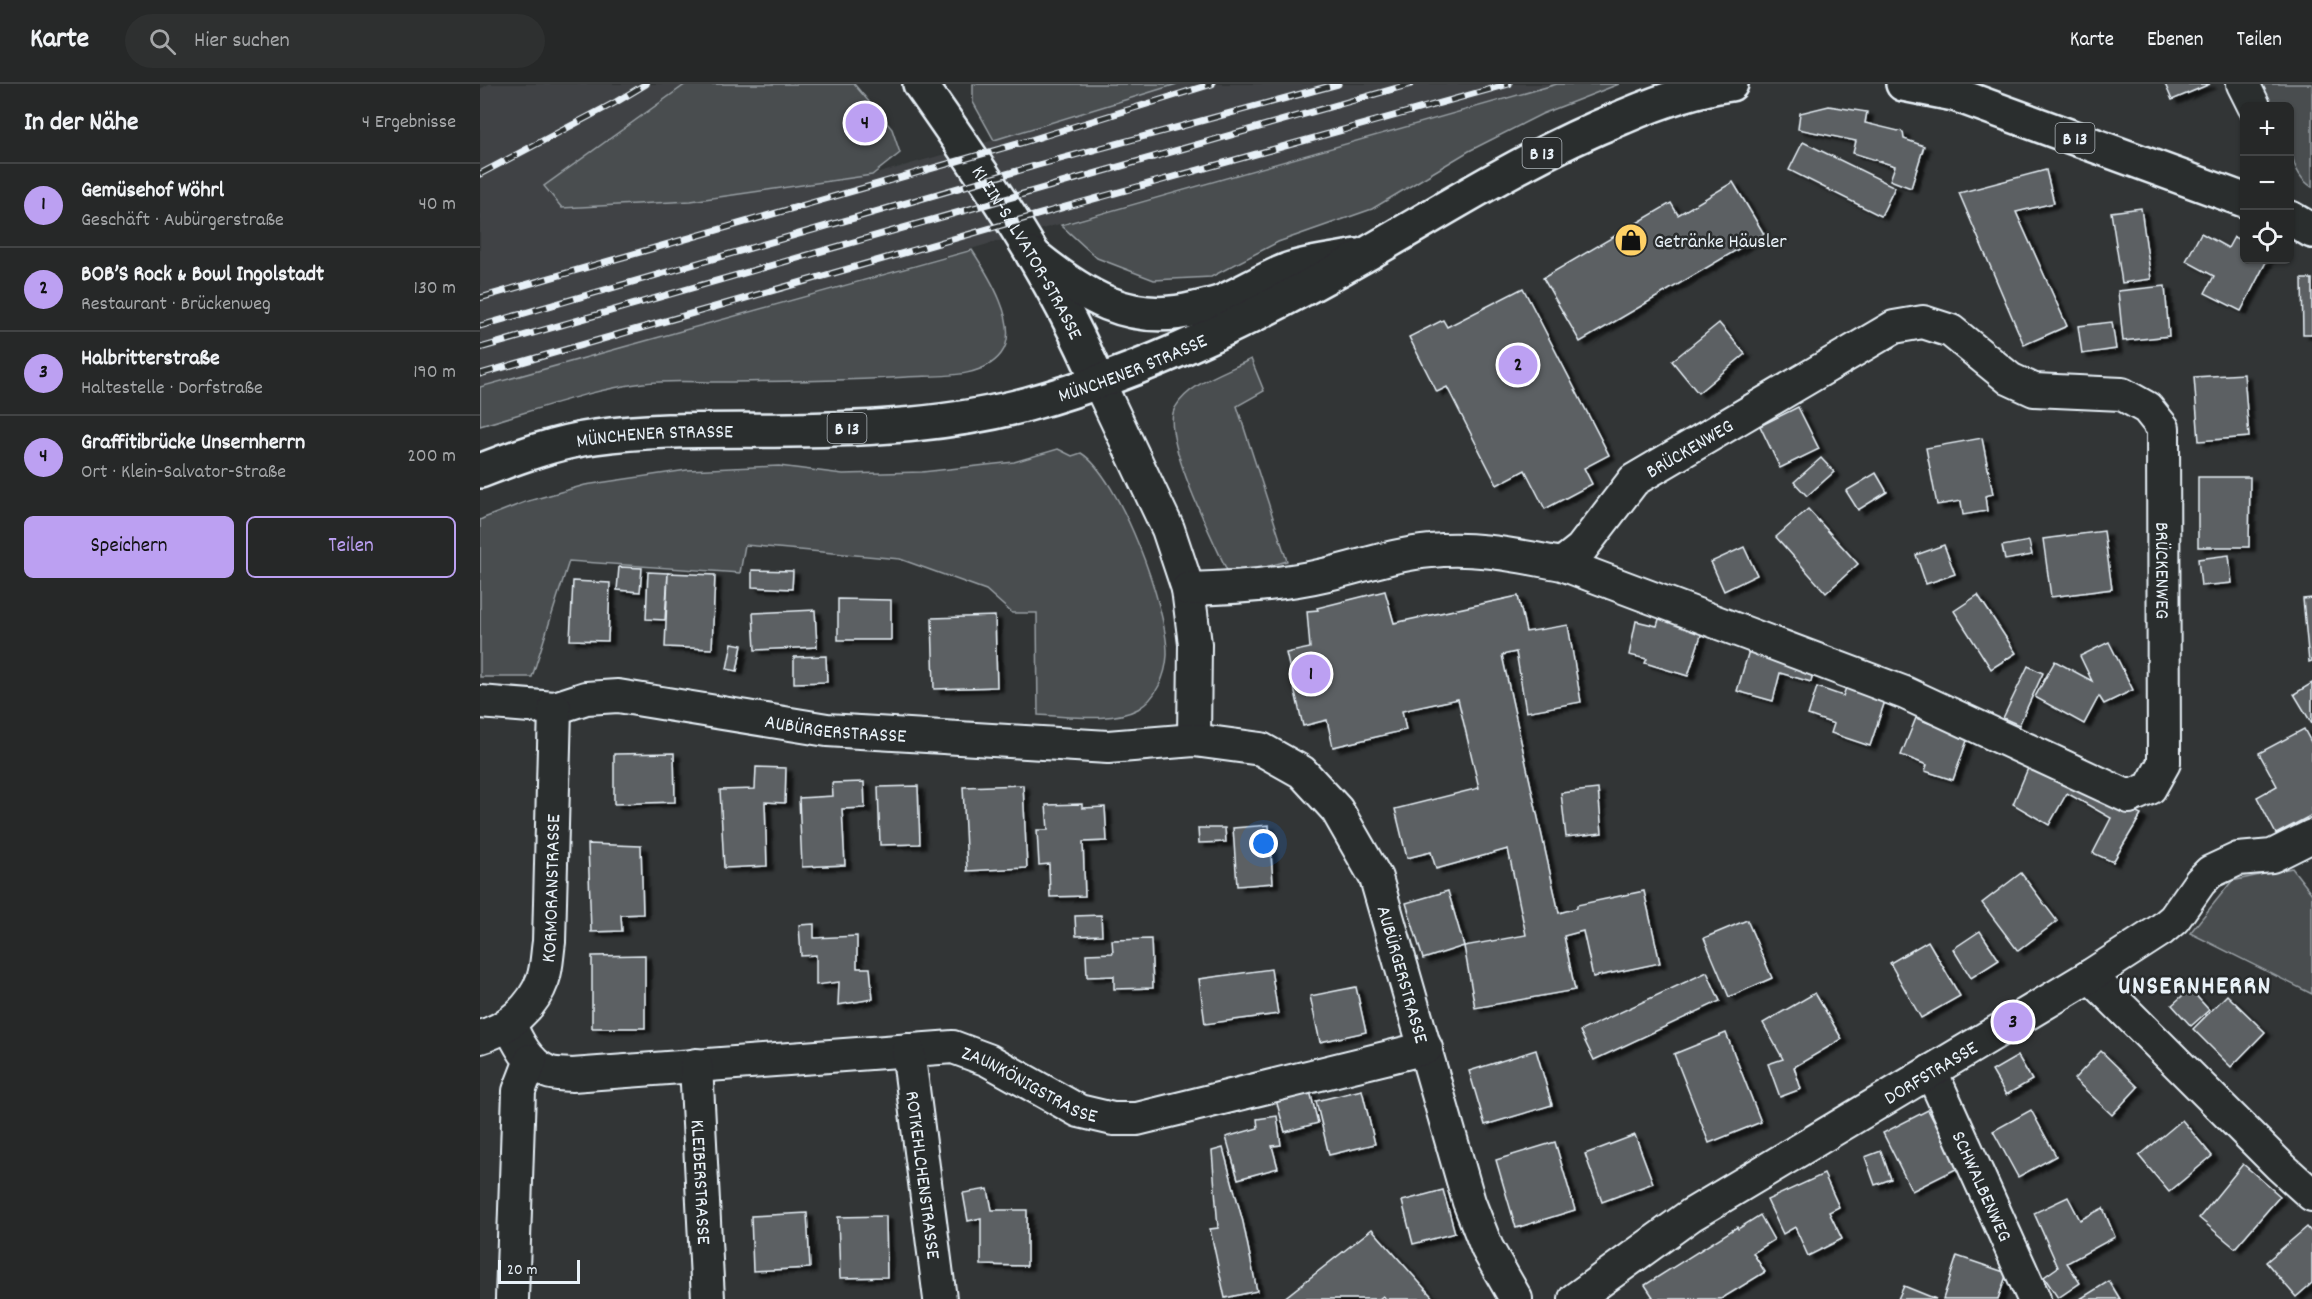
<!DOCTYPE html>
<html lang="de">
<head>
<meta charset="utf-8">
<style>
  body { margin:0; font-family:Dekko,sans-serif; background:#2e3030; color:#f1f3f6 }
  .controls { position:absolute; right:18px; top:18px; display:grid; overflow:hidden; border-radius:9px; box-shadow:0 2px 4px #0004 }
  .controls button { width:54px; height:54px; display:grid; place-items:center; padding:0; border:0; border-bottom:2px solid #424445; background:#262828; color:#f1f3f6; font:30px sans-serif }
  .scale { position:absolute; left:18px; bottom:15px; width:82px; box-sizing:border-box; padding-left:6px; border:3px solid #e8f1f8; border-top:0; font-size:16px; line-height:21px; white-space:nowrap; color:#e8f1f8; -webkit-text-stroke:4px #2a2d2e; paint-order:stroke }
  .you { position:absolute; left:784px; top:760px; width:21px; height:21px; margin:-15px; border:4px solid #fff; border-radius:50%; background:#1a73e8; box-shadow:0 0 0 9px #1a73e833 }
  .badge { display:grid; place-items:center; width:39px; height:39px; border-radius:50%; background:#bca0f2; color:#111; font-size:20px; font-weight:700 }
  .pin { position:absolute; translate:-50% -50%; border:3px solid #fff; box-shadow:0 2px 6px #0006 }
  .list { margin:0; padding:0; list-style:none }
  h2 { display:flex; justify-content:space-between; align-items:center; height:78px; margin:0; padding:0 24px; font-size:26px }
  h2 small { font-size:20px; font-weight:400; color:#a4a6a8 }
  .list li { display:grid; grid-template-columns:39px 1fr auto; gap:18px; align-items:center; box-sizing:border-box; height:84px; padding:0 24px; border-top:2px solid #424445 }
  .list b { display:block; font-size:22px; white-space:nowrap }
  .list p { margin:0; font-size:20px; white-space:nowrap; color:#a4a6a8 }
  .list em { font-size:20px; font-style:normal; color:#a4a6a8 }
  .actions { display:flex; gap:12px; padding:18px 24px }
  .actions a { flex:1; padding:14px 0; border:2px solid #bca0f2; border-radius:9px; text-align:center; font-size:21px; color:#bca0f2 }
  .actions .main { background:#bca0f2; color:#111 }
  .icon { flex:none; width:33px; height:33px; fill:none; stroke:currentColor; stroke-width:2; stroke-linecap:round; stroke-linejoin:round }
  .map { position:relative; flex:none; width:1832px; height:1215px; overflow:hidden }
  header { display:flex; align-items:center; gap:36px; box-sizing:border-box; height:84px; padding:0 30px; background:#262828; border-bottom:2px solid #424445 }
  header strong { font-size:28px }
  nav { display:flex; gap:33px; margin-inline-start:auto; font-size:21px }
  .search { width:420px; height:54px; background:#2e3030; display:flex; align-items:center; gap:15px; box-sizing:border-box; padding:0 21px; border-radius:33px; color:#a4a6a8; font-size:22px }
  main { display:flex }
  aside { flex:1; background:#262828 }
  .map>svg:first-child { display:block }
</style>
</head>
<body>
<header>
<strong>Karte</strong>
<div class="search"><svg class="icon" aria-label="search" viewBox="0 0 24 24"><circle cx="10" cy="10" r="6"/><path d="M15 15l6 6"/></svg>Hier suchen</div>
<nav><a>Karte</a><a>Ebenen</a><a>Teilen</a></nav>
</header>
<main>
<aside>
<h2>In der Nähe<small>4 Ergebnisse</small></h2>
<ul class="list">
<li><span class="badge">1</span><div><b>Gemüsehof Wöhrl</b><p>Geschäft · Aubürgerstraße</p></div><em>40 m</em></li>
<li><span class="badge">2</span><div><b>BOB’S Rock &amp; Bowl Ingolstadt</b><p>Restaurant · Brückenweg</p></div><em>130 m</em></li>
<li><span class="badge">3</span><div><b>Halbritterstraße</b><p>Haltestelle · Dorfstraße</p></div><em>190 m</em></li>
<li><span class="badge">4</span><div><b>Graffitibrücke Unsernherrn</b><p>Ort · Klein-Salvator-Straße</p></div><em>200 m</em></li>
</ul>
<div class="actions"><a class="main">Speichern</a><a>Teilen</a></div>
</aside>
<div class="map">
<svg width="1832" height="1215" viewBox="0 0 1832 1215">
  <defs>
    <filter id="shadow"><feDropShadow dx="6" dy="4" stdDeviation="1.5" flood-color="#0009"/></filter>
  </defs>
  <rect width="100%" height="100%" fill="#323536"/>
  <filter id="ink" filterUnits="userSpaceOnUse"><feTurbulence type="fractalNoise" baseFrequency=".0167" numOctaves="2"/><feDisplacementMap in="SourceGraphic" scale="12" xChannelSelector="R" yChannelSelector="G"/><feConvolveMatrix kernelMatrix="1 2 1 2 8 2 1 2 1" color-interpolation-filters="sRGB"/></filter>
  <g filter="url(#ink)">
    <!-- built -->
    <polygon fill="#3f4244" points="9,0 206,0 65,101 82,124 211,117 392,91 538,49 697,0 1077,0 0,303 0,5"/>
    <!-- green -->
    <g fill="#494d4f" stroke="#989fa4" stroke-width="1.5">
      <polygon points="206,0 374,0 412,45 420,69 392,91 211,117 82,124 64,102"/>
      <polygon points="493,0 697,0 514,56 493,18"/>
      <polygon points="1077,0 1139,0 1062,30 989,67 892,125 798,158 731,193 674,196 617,174 581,141"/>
      <path d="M1774 0H1832V103C1806 87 1810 49 1810 22H1786Z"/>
      <path d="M492 166C507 189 542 243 521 270 501 296 456 291 427 293 366 297 306 297 245 298 218 298 189 296 163 299 108 306 53 327 0 342V303Z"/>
      <path d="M771 275 784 307 757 322 807 477 750 493C737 464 679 351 695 324 709 299 747 288 771 275Z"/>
      <path d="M578 365 592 372 601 369C640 393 688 525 687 571 686 591 676 615 658 625 632 639 588 632 558 631L557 529H532L506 506 420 475 265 461 260 489 89 477 52 593H0V436L4 434 45 418 105 401 207 386 299 382 363 390 442 388 534 378Z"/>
      <polygon points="1812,784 1832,810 1832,910 1710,849 1752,797"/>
    </g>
    <!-- building -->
    <g fill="#5c6063" stroke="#e8f1f8" stroke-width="1.5" filter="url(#shadow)">
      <polygon points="1685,0 1730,0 1692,16"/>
      <polygon points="1349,22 1387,28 1385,39 1423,48 1424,55 1444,62 1431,104 1410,96 1415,82 1373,69 1376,57 1318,45 1320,29"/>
      <polygon points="1323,58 1415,103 1401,132 1309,86"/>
      <polygon points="1566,86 1574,119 1536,128 1587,242 1544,261 1479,109"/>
      <polygon points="1253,98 1284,150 1100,258 1063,194 1191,119 1198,131"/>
      <polygon points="1661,124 1671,195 1642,199 1631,128"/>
      <polygon points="1721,149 1748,164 1754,153 1764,158 1764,176 1787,176 1761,227 1725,209 1734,192 1706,177"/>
      <polygon points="1822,195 1832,195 1832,250 1823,250"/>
      <polygon points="1685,202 1689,252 1643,257 1638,207"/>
      <polygon points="1043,204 1129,371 1104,384 1112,400 1065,425 1045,386 1017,401 967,303 957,308 929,253 963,236 967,243"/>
      <polygon points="1632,238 1636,265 1602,270 1598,242"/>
      <polygon points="1239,239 1265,270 1218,309 1192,277"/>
      <polygon points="1764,290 1769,353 1719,357 1714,293"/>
      <polygon points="1318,323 1339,365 1300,384 1280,342"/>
      <polygon points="1502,354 1513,410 1505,412 1507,427 1483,431 1481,417 1457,421 1446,364"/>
      <polygon points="1341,374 1354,388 1327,412 1314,398"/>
      <polygon points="1396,389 1407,408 1378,426 1366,407"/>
      <polygon points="1718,393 1770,393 1769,463 1718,463"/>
      <polygon points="1328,425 1378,480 1346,509 1296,453"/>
      <polygon points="1624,447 1632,505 1571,513 1563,455"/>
      <polygon points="1549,457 1552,471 1525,476 1522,462"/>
      <polygon points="1464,461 1475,490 1446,500 1436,471"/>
      <polygon points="1264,463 1277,491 1244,507 1231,478"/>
      <polygon points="1749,471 1752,499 1721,502 1718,475"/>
      <polygon points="139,483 162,484 160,508 137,506"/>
      <polygon points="272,486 313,487 312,505 272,503"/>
      <polygon points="168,488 188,489 185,536 166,535"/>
      <polygon points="188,489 235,491 232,565 185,563"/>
      <polygon points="93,497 130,499 128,557 90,556"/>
      <polygon points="905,507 914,539 1038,512 1046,548 1088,541 1101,618 1046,628 1036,568 1022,571 1079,829 1097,824 1097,821 1164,807 1180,879 1113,893 1103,847 1084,852 1095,906 995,924 984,862 1046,851 1028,765 956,785 951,768 927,774 915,725 999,704 978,615 922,627 926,646 853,663 847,636 823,642 806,569 830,564 827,527 838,526 837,524"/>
      <polygon points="1498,511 1536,569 1511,585 1474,527"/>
      <polygon points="1832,514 1832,577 1829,578 1823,515"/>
      <polygon points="358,515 411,516 411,556 358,556"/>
      <polygon points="335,526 337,563 275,566 273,529"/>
      <polygon points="515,532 517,603 454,605 452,534"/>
      <polygon points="1180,532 1223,545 1208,592 1165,579 1167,575 1149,571 1156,537 1177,542"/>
      <polygon points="1629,558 1653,606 1624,620 1619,612 1604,640 1555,613 1575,577 1612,597 1600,572"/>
      <polygon points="252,559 262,561 257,587 247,585"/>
      <polygon points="1270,563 1333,588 1331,598 1300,589 1293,617 1257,607"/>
      <polygon points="346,572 347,598 314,599 314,573"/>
      <polygon points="1548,582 1563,589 1539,641 1523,634"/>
      <polygon points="1832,599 1832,640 1814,610"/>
      <polygon points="1367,601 1406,614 1390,662 1351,649 1354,640 1328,631 1337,603 1363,612"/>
      <polygon points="1436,634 1459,643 1462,635 1490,648 1473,696 1445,687 1447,681 1421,671"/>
      <polygon points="1824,645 1832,660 1832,731 1796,750 1777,713 1797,702 1779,669"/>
      <polygon points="194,669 195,718 134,720 134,670"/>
      <polygon points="1551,677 1661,731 1633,778 1613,769 1631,734 1587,709 1569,741 1533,720"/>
      <polygon points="276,683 306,684 305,719 285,718 287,782 244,784 240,706 275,705"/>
      <polygon points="384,698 385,724 362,725 365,781 322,783 319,714 353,712 352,699"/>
      <polygon points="543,701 547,784 487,787 483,703"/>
      <polygon points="438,702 440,760 400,761 398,703"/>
      <polygon points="1118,705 1122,749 1086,753 1081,709"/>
      <polygon points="602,720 602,724 625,723 627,757 603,758 605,812 570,813 569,780 559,781 557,746 568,746 566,721"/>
      <polygon points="789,741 793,799 757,802 753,744"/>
      <polygon points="718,744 745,744 746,758 719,759"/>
      <polygon points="108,760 161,762 163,830 141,831 142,847 111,848"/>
      <polygon points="1541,789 1577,837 1538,867 1502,819"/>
      <polygon points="968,807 984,862 943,875 926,819"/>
      <polygon points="621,831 622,851 596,852 595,832"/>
      <polygon points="1267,836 1292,894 1249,913 1224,854"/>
      <polygon points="334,840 334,854 377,852 377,884 390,884 393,915 358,921 359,898 336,901 336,871 321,872 319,841"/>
      <polygon points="1500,847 1519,876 1491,894 1473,865"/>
      <polygon points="671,855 673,904 634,905 634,892 607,893 606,870 633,869 632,856"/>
      <polygon points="1448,857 1480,912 1441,934 1410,879"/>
      <polygon points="165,871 165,944 112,944 112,872"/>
      <polygon points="791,885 798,930 725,940 719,895"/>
      <polygon points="1227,888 1240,917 1114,976 1100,947"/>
      <polygon points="876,903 886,948 840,958 830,912"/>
      <polygon points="1710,905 1729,926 1711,942 1692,921"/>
      <polygon points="1335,909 1362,955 1314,983 1321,1005 1300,1013 1288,980 1303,975 1283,939"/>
      <polygon points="1747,911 1785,948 1751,983 1713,945"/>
      <polygon points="1246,949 1281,1038 1229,1059 1194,970"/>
      <polygon points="1056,966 1072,1021 1005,1041 989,987"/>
      <polygon points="1621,967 1658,1003 1632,1031 1594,995"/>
      <polygon points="1538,972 1552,996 1526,1011 1512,987"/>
      <polygon points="882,1006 895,1060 849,1071 836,1017"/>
      <polygon points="830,1007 838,1039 805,1048 796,1016"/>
      <polygon points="1448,1026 1478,1084 1432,1107 1403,1049"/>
      <polygon points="1551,1026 1576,1072 1538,1093 1513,1047"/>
      <polygon points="797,1032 801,1061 792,1062 798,1084 758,1095 746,1053 778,1044 777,1035"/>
      <polygon points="1702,1036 1732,1072 1689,1108 1659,1072"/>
      <polygon points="1155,1051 1173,1099 1122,1118 1105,1070"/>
      <polygon points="1075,1058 1095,1126 1036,1144 1016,1076"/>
      <polygon points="743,1064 763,1138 777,1207 745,1214 730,1145 738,1144 732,1067"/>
      <polygon points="1401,1067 1411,1095 1395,1101 1385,1073"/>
      <polygon points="1763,1080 1800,1112 1755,1164 1719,1134"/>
      <polygon points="1344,1090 1359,1123 1349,1128 1362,1155 1328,1172 1315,1143 1303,1150 1287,1116"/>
      <polygon points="508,1105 512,1126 547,1126 547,1182 501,1181 501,1134 488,1137 483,1109"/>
      <polygon points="963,1106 975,1149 933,1160 922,1117"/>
      <polygon points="1588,1113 1600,1136 1623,1124 1635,1153 1587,1179 1600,1199 1578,1214 1564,1193 1578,1183 1554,1129"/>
      <polygon points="327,1129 330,1184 273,1187 271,1132"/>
      <polygon points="1280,1131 1294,1156 1273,1169 1285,1188 1241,1215 1168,1215 1173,1213 1165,1201 1257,1143 1258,1145"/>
      <polygon points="406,1132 407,1193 360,1194 358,1133"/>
      <polygon points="1827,1143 1832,1149 1832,1199 1816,1213 1786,1178"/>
      <polygon points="892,1145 954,1215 906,1215 903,1212 899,1215 803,1215"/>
      <polygon points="1477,1172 1527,1189 1518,1215 1463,1215"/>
      <polygon points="1629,1197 1640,1215 1600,1215"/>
      <polygon points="1424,1202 1456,1215 1418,1215"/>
    </g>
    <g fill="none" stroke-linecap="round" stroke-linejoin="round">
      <!-- street casing -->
      <g stroke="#e8f1f8" stroke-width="36">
        <g id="street">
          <polyline points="1763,0 1774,22"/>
          <polyline points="618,297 688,445 708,505 715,560 714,656"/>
          <path id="s1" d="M708 505C755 504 802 501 848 490 883 482 915 470 951 467 995 462 1038 472 1082 480L1101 465 1154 396 1414 243 1443 238 1471 247 1530 295 1554 306 1642 310 1667 324 1683 344 1684 679 1670 704 1649 713 1425 609 1082 480"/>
          <path id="s2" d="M0 618 75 624 106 614 138 612 347 646 628 663 714 656 781 665 822 688 857 726 896 794 989 1118 1007 1164 1036 1215"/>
          <polyline points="1610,892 1800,1082 1832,1111"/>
          <path id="s3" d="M29 939C37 957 48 980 68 988 75 991 85 990 92 991L473 963 508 976 599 1027 633 1035H657L946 964"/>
          <path id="s4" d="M0 953C28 945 53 923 63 895 67 884 67 870 69 858L75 624"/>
          <path id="s5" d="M428 966 460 1215"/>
          <path id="s6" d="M216 981 228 1215"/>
          <path id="s7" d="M1451 987 1554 1215"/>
          <polyline points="32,1215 39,1007 51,976"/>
          <path id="s8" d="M1095 1215 1211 1131 1610 892 1681 846 1694 835 1720 798 1730 788 1758 775 1792 772 1832 752"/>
        </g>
      </g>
      <!-- secondary casing -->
      <g stroke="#e8f1f8" stroke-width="38">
        <g id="secondary">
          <path id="s9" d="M440 0C506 94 573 191 618 297"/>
          <path d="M553 171C602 211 650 242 715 225 724 223 734 221 742 218 764 208 785 195 808 186 829 179 854 177 876 172"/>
        </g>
      </g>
      <!-- primary casing -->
      <g stroke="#e8f1f8" stroke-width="38">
        <g id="primary">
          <polyline points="1423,0 1474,10 1764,116"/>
          <polyline points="1810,134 1832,147"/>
          <path id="s10" d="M0 387C36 373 77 358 115 353 180 344 244 347 309 346 388 345 471 341 548 320 668 287 782 230 890 168 973 120 1053 69 1143 33 1178 18 1214 5 1251 0"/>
        </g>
      </g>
      <!-- street -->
      <use href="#street" stroke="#2a2d2e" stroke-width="32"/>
      <!-- secondary -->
      <use href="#secondary" stroke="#2a2d2e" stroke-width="33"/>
      <!-- primary -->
      <use href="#primary" stroke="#2a2d2e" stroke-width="33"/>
      <!-- rail casing -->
      <g stroke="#e8f1f8" stroke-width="7">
        <g id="rail">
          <polyline points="0,90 136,18 166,0"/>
          <polyline points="0,214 544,58 732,0"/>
          <polyline points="0,242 558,81 858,0"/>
          <polyline points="0,264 931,0"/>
          <polyline points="0,290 585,123 1029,0"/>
        </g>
      </g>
      <!-- rail -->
      <use href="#rail" stroke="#2a2d2e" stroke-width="4.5" stroke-dasharray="14" stroke-linecap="butt"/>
    </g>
  </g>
  <!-- icons -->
  <defs>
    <g id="shop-disc" transform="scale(1.725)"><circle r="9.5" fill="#ffd166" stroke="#2a2d2e"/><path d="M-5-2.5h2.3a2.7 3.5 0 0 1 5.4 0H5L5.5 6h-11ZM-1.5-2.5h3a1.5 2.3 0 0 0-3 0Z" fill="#111"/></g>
  </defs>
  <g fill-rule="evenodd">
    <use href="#shop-disc" x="1151" y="156"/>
  </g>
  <g text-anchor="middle" stroke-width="5" stroke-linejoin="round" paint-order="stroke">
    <!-- shield labels -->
    <g fill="#2a2d2e" stroke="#afb6bb" stroke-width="1.5">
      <rect x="1575.5" y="39" width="39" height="30" rx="4.5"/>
      <rect x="1042.5" y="54" width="39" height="30" rx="4.5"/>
      <rect x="347.5" y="329" width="39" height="30" rx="4.5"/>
    </g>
    <g font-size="18" font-weight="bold" fill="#e8f1f8">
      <text x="1595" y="60">B 13</text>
      <text x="1062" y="75">B 13</text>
      <text x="367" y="350">B 13</text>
    </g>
    <!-- poi labels -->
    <g font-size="20" fill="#e8f1f8" stroke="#2a2d2e" text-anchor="start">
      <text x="1174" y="163">Getränke Häusler</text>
    </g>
    <!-- street labels -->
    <g font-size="20" fill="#e8f1f8" stroke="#2a2d2e">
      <text dy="7" stroke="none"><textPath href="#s9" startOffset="200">KLEIN-SALVATOR-STRASSE</textPath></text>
      <text dy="7" stroke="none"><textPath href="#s10" startOffset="666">MÜNCHENER STRASSE</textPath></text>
      <text dy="7" stroke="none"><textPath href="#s10" startOffset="180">MÜNCHENER STRASSE</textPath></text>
      <text dy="7" stroke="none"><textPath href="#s1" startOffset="554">BRÜCKENWEG</textPath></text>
      <text dy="7" stroke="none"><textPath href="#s1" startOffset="1238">BRÜCKENWEG</textPath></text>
      <text dy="7" stroke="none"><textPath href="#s2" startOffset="360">AUBÜRGERSTRASSE</textPath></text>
      <text dy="7" stroke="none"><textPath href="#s4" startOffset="180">KORMORANSTRASSE</textPath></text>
      <text dy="7" stroke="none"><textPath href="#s2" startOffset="1064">AUBÜRGERSTRASSE</textPath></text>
      <text dy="7" stroke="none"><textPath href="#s8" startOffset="422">DORFSTRASSE</textPath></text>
      <text dy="7" stroke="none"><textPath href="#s3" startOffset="556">ZAUNKÖNIGSTRASSE</textPath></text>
      <text dy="7" stroke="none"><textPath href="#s5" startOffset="126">ROTKEHLCHENSTRASSE</textPath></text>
      <text dy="7" stroke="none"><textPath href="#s6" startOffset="117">KLEIBERSTRASSE</textPath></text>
      <text dy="7" stroke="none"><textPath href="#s7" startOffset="126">SCHWALBENWEG</textPath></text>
    </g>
    <!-- district labels -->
    <g font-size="26" font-weight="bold" letter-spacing="1.5" fill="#e8f1f8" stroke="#2a2d2e">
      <text x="1715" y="909">UNSERNHERRN</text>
    </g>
  </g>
</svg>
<div class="controls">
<button>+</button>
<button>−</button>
<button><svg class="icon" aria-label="locate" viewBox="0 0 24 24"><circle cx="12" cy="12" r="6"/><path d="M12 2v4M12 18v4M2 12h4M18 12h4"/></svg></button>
</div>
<div class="scale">20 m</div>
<div class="you"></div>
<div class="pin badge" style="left:831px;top:590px">1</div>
<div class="pin badge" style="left:1038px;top:281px">2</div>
<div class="pin badge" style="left:1533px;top:938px">3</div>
<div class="pin badge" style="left:385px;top:39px">4</div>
</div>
</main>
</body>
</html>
